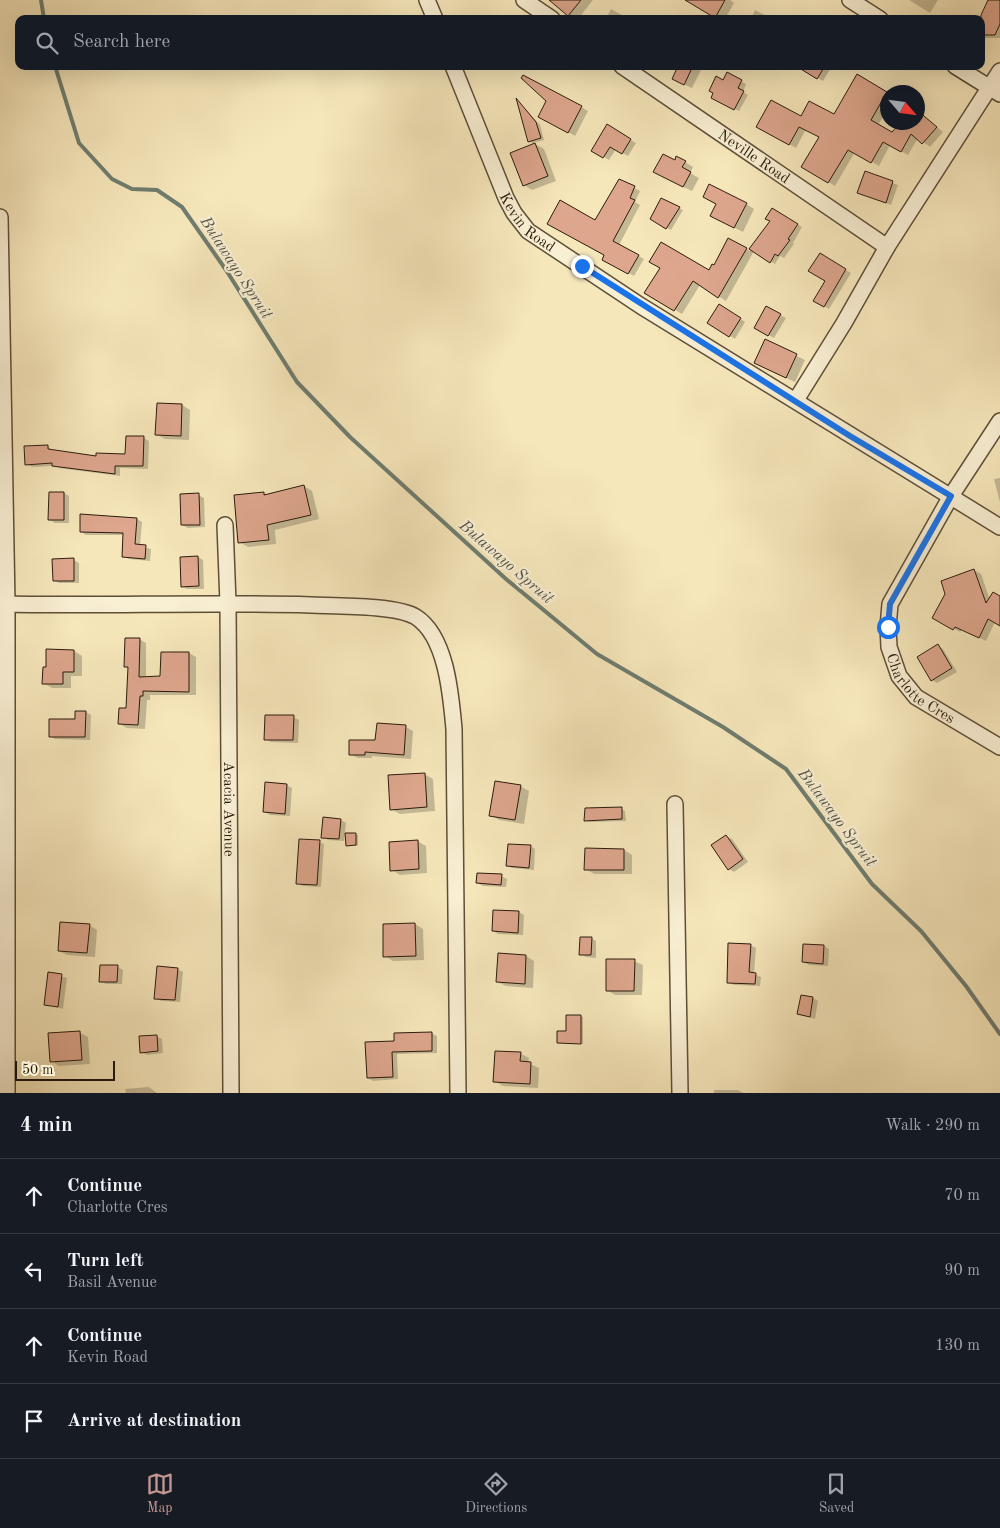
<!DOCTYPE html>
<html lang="en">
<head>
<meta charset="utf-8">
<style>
  body { margin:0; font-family:"Old Standard TT",serif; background:#242831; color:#f1f3f6 }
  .compass { position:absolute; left:880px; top:85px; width:45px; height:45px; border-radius:50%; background:#171b24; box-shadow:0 5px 20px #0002; rotate:118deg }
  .scale { position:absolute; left:15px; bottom:12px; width:100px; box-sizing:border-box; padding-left:5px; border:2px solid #2b1b0c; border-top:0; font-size:14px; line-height:18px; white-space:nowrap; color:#2b1b0c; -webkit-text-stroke:4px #f9efd3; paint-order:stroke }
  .stop { position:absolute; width:15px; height:15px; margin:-11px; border:4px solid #1a73e8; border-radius:50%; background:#fff }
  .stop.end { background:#1a73e8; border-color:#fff; box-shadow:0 1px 5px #0008 }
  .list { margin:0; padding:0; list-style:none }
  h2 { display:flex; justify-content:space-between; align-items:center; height:65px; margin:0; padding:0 20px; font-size:21px }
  h2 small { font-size:16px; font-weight:400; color:#9ea1a6 }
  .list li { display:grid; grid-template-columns:32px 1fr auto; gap:15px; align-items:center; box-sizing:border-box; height:75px; padding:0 20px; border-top:1px solid #363941 }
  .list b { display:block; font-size:19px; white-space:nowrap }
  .list p { margin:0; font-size:16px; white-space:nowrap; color:#9ea1a6 }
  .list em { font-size:16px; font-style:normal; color:#9ea1a6 }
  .icon { flex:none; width:28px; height:28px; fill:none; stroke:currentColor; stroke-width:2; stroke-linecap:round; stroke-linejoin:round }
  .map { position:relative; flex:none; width:1000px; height:1093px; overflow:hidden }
  .search { position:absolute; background:#171b24; box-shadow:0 5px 20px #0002; left:15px; right:15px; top:15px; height:55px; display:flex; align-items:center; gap:12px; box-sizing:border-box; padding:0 18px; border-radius:10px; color:#9ea1a6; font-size:19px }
  .sheet { height:365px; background:#171b24 }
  nav { display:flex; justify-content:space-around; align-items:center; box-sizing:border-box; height:70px; border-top:1px solid #363941; background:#171b24; font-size:14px; color:#9ea1a6 }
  nav a { display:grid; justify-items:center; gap:2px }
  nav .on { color:#c59692 }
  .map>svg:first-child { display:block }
</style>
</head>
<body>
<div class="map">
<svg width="1000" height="1093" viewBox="0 0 1000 1093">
  <rect width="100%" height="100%" fill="#f6e7bb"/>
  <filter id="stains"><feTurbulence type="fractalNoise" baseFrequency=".004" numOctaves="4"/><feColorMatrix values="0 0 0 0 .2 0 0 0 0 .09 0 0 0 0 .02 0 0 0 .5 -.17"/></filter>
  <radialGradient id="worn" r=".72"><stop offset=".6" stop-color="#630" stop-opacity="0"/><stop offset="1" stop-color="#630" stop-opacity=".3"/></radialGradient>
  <!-- shadow -->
  <g fill="#0003">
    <polygon points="551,0 593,0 578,19 569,15"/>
    <polygon points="687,0 730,0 734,3 725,19 719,19"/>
    <polygon points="909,0 938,0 930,13"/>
    <polygon points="990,0 1000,0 1000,38 981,38 981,19 970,19 970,15 982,16"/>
    <polygon points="611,9 629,19 606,19"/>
    <polygon points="755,10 772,19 751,19"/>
    <polygon points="671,66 703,66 692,88 681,83 677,69"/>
    <polygon points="798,66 832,66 823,81"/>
    <polygon points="727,74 746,84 743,92 748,95 739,111 712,97"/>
    <polygon points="857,76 888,94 888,108 878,125 893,134 918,122 918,111 943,132 930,147 918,138 908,155 890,145 879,166 855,152 835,186 803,166 820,137 806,129 796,148 758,127 801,117 834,116"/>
    <polygon points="518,101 540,125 544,140 533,143 544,149 556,181 532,190 524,185 535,145 529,141"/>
    <polygon points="581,107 588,111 575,136 540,116"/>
    <polygon points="607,126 636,143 628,156 616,149 609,160 593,150"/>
    <polygon points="675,162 685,162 693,167 690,173 699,178 692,191 663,177"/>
    <polygon points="866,173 898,185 891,205 859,193"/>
    <polygon points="620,180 640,191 635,202 640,205 619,245 644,259 634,276 603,259 606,255 596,222"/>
    <polygon points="661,200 683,210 671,230 652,219"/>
    <polygon points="746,204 754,209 743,232 719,220"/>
    <polygon points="772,210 802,227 793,243 794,244 784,258 780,256 775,264 754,251 726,301 700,285 682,314 646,292 709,271 715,267 728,239 750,251 771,221"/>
    <polygon points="820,255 851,273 829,309 815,300 827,281"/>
    <polygon points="719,305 745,322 735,339 708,322"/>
    <polygon points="767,308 786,318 774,338 756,328"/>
    <polygon points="766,341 805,360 795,382 764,368"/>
    <polygon points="158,404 182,405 190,410 189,440 165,439 156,434"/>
    <polygon points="144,438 149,441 148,469 120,468 120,476 59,468 54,466 32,467 26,464 47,446 53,451 97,458 127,455"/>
    <polygon points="1000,478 1000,502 994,479"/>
    <polygon points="304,486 312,491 319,519 275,530 276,544 248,547 239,542 264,493 267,495"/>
    <polygon points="64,493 69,496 69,523 55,523 50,520"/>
    <polygon points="198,495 204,498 205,527 188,528 182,525"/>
    <polygon points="137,519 142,522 140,546 151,549 150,561 129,559 123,556 124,535 86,535 81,532"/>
    <polygon points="198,557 203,560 204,589 187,589 182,586"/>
    <polygon points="74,560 79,563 79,583 59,583 54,580"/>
    <polygon points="974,570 981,574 990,600 1000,600 1000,625 995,622 986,641 962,629 960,632 933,617"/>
    <polygon points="139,639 146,643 146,678 161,678 162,653 189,653 196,657 196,695 150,695 150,700 147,700 145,729 127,728 120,724 128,709 129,668 126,666"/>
    <polygon points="938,646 943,649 957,672 937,683 932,680"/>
    <polygon points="74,651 82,656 82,676 71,676 71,688 52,688 43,683 47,668"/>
    <polygon points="86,712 91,715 90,740 55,739 50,736 76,720"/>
    <polygon points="293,717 299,720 298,743 271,742 266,739"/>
    <polygon points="406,727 413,731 411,759 372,756 372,758 358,758 350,754"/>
    <polygon points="424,774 433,779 435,811 400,814 391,809"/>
    <polygon points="286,785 292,788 290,816 270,815 265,812"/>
    <polygon points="520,786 529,791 524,824 499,820 490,815"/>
    <polygon points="621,809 625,811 626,821 589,822 585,820"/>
    <polygon points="341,820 346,823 344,841 328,840 323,837"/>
    <polygon points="355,834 358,835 358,846 347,845"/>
    <polygon points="726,836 732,839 748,862 734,872 729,869"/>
    <polygon points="417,841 426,846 427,873 400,875 392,870"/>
    <polygon points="319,842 324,844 321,887 302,886 298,883"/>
    <polygon points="530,846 535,849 534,870 512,868 507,865"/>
    <polygon points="624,850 632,855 632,874 594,874 586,869"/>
    <polygon points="501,876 507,879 506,887 483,886 477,883"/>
    <polygon points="519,912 524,915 523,935 498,934 493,931"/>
    <polygon points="415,924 423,929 424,960 393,961 385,956"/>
    <polygon points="89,925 97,930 95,957 67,955 59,951"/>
    <polygon points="591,938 596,941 596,958 586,957 581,954"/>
    <polygon points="750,945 756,948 754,974 761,977 760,986 734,985 728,982"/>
    <polygon points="804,945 824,946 829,949 828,966 809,965 803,962"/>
    <polygon points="526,956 534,961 533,988 506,986 497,982"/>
    <polygon points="634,961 643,965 642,995 615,995 607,990"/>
    <polygon points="118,967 123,970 122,984 106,984 100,981"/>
    <polygon points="177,969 183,972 180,1002 161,1001 156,998"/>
    <polygon points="50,973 67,978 63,1009 46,1004"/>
    <polygon points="813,998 818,1001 815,1019 799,1014"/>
    <polygon points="580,1016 583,1017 583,1044 558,1042"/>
    <polygon points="80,1033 88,1037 90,1064 59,1066 51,1061"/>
    <polygon points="431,1033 437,1036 437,1053 397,1054 398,1079 373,1081 368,1078 395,1042"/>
    <polygon points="156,1036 162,1039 163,1053 147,1055 141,1052"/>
    <polygon points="520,1053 529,1058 528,1063 539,1068 538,1088 503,1086 494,1081"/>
    <polygon points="149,1087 157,1093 126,1093 125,1089"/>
    <polygon points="714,1090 738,1090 743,1093 714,1093"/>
  </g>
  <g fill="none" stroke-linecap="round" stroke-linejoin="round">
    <!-- stream -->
    <g stroke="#6f7d70" stroke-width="4">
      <polyline points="41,0 44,19"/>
      <polyline points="55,66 79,143 112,179 132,189 157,190 182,207 226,270 297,382 350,437 506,579 597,654 723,727 786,769 872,884 921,931 966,986 1000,1034"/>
    </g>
  </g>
  <!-- building -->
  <g fill="#dda68d" stroke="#2b1b0c">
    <polygon points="549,0 581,0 568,16"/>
    <polygon points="685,0 725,0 715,18"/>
    <polygon points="988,0 1000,0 1000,24 995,35 981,35 981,15"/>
    <polygon points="678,66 693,66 684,85 672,79"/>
    <polygon points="796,66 825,66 817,79"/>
    <polygon points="727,72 742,80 738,88 744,91 734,110 711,98 713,93 709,91 716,76 723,80"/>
    <polygon points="857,74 887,92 871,120 892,132 899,124 898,122 918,122 918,111 937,127 922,144 911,134 901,152 883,142 871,163 848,150 828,183 801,167 819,137 799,127 789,145 756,127 771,100 801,116 809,101 834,114"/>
    <polygon points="523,75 582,106 568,133 538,117 546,101 521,78"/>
    <polygon points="516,98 536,122 541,138 528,142"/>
    <polygon points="607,124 631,139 622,154 610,147 603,158 591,151"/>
    <polygon points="535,143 548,176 523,186 510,153"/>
    <polygon points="663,154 675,160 676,156 686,161 682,167 691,172 683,187 653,172"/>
    <polygon points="865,171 893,181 886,203 857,193"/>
    <polygon points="619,179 635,186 630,198 635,200 613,241 639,255 628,274 602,260 604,255 547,224 560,200 595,220"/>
    <polygon points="709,184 747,203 734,228 710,216 716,204 703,197"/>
    <polygon points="661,198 680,207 666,229 650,219"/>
    <polygon points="772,208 798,224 788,239 790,240 778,256 775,254 770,263 749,249 770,221 765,219"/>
    <polygon points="728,238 747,248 718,298 693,281 674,311 644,293 660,268 649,262 661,242 709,270 712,264 714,265"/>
    <polygon points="820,253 846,269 824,307 813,301 825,281 808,271"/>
    <polygon points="719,304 741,318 729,337 707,323"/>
    <polygon points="766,306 781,314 768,336 754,328"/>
    <polygon points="765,339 797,354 786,378 754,363"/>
    <polygon points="157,403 182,404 181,436 155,435"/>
    <polygon points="126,436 144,436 143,466 115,466 115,474 52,466 52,463 25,465 24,446 48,445 48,449 96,456 96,453 125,454"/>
    <polygon points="304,485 311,515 267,525 269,540 238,543 234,495 264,492 264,495"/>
    <polygon points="49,492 64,492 64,520 48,520"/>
    <polygon points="199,493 200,525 181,525 180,494"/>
    <polygon points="80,514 137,518 135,544 146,545 145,559 122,557 123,533 80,532"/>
    <polygon points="198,556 199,586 181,587 180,557"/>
    <polygon points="74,558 74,581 53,581 52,559"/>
    <polygon points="974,569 986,603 993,592 1000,596 1000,626 988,619 979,638 955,627 953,630 932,618 945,594 941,581"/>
    <polygon points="125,638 140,638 139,677 160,676 161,652 189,652 189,692 143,691 143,696 140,696 138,725 118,724 119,708 126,708 128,667 124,667"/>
    <polygon points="938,644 952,668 931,681 917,657"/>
    <polygon points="46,649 74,650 74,672 63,672 63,684 42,684 43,667 46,667"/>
    <polygon points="75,711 86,711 85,737 49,737 49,719 75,719"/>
    <polygon points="265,715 294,715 293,740 264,740"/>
    <polygon points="377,723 406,725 404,755 365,752 365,755 349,755 349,740 375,740"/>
    <polygon points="425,773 427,807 390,810 388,775"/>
    <polygon points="495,781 521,785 515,820 489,816"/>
    <polygon points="265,782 287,784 285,814 263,812"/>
    <polygon points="622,807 622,819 584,821 585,808"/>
    <polygon points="323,817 341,819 339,839 321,838"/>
    <polygon points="345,833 356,833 356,845 346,846"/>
    <polygon points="726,835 743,859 728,870 711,845"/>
    <polygon points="299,839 320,840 317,885 296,884"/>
    <polygon points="418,840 419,869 390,871 389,842"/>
    <polygon points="508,844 531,845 529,868 506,866"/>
    <polygon points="585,848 624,849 624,870 584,870"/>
    <polygon points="477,873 502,874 501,885 476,883"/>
    <polygon points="493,910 519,911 518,933 492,931"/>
    <polygon points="60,922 90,924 87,953 58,951"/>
    <polygon points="415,923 416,956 383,957 383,924"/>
    <polygon points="580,937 592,937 591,955 579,955"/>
    <polygon points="728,943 751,944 749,972 756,973 755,984 727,983"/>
    <polygon points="803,944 824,945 823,964 802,962"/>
    <polygon points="498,953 526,955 525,984 496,982"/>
    <polygon points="606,959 635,959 634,991 606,991"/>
    <polygon points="100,965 118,965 117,982 99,982"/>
    <polygon points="157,966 178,968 175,1000 154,999"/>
    <polygon points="48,972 62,974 58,1007 44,1005"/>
    <polygon points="801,995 813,997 810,1017 797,1014"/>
    <polygon points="566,1015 581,1015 581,1044 557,1043 557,1031 566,1031"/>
    <polygon points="80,1031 82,1060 50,1062 48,1033"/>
    <polygon points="432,1032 432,1051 392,1052 393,1077 367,1078 365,1042 394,1041 394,1033"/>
    <polygon points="157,1035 158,1051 140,1053 139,1036"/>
    <polygon points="495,1051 521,1052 520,1061 531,1062 530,1084 493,1082"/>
  </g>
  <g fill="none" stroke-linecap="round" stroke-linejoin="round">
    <!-- street casing -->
    <g stroke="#5e4e38" stroke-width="18">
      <g id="street">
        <polyline points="427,0 435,19"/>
        <polyline points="524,0 552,19"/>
        <polyline points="850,0 880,19"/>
        <path id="s1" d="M453 66 506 198 514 213 528 231 641 306 1000 527"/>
        <path id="s2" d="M622 66 887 247"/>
        <polyline points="955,66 1000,94"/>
        <polyline points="0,217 7,604 7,1093"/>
        <polyline points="796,400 844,323 887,247 1000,71"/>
        <path id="s3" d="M1000 421 951 496 890 604 888 627 889 647 899 676 916 697 1000 747"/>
        <path id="s4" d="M225 525 228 603 231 1093"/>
        <path d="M0 604C104 606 208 602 311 605 336 606 397 605 416 617 447 637 451 697 454 729L458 1093"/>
        <polyline points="675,804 680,1093"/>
      </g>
    </g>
    <!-- street -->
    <use href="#street" stroke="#f9efd3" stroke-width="15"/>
  </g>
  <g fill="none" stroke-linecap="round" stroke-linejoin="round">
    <!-- route -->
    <polyline stroke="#1a73e8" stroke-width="6" points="582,266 850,436 951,496 890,604 888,627"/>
  </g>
  <g text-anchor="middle" stroke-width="4.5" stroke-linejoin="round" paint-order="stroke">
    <!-- street labels -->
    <g font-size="15" fill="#2b1b0c" stroke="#f9efd3">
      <text dy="5" stroke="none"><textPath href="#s2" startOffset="160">Neville Road</textPath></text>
      <text dy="5" stroke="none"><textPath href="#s1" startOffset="175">Kevin Road</textPath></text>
      <text dy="5" stroke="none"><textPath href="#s3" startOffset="311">Charlotte Cres</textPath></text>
      <text dy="5" stroke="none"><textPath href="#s4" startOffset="284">Acacia Avenue</textPath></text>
    </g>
    <!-- water labels -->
    <g font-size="16" font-style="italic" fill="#535446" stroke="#f9efd3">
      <text transform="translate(237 267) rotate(57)" y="6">Bulawayo Spruit</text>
      <text transform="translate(507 561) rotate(41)" y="6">Bulawayo Spruit</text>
      <text transform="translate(838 817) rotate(53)" y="6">Bulawayo Spruit</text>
    </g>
  </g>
  <rect width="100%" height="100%" filter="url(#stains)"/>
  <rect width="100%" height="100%" fill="url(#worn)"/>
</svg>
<svg class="compass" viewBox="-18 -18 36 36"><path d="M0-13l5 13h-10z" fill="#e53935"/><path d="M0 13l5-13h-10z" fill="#9ea1a6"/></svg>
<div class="scale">50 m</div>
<div class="stop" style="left:888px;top:627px"></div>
<div class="stop end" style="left:582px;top:266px"></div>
<div class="search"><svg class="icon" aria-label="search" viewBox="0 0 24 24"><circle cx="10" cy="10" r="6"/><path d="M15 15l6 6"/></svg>Search here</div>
</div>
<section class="sheet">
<h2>4 min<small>Walk · 290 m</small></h2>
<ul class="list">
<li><svg class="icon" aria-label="ahead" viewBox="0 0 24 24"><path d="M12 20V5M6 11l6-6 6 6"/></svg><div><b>Continue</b><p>Charlotte Cres</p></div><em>70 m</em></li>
<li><svg class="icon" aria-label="left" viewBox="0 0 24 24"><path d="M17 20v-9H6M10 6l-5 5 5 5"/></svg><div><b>Turn left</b><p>Basil Avenue</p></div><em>90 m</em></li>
<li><svg class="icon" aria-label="ahead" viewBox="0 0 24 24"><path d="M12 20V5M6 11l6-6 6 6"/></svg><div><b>Continue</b><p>Kevin Road</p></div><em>130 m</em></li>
<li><svg class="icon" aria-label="arrive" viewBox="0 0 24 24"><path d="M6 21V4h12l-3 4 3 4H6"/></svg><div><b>Arrive at destination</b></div></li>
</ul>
</section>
<nav>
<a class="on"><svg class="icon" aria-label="map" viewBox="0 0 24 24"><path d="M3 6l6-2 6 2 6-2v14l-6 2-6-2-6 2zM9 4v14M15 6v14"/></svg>Map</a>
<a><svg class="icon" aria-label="directions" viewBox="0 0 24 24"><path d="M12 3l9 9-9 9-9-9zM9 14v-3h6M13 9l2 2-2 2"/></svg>Directions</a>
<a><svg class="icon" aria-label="saved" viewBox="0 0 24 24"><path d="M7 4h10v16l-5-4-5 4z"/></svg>Saved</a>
</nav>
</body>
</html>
